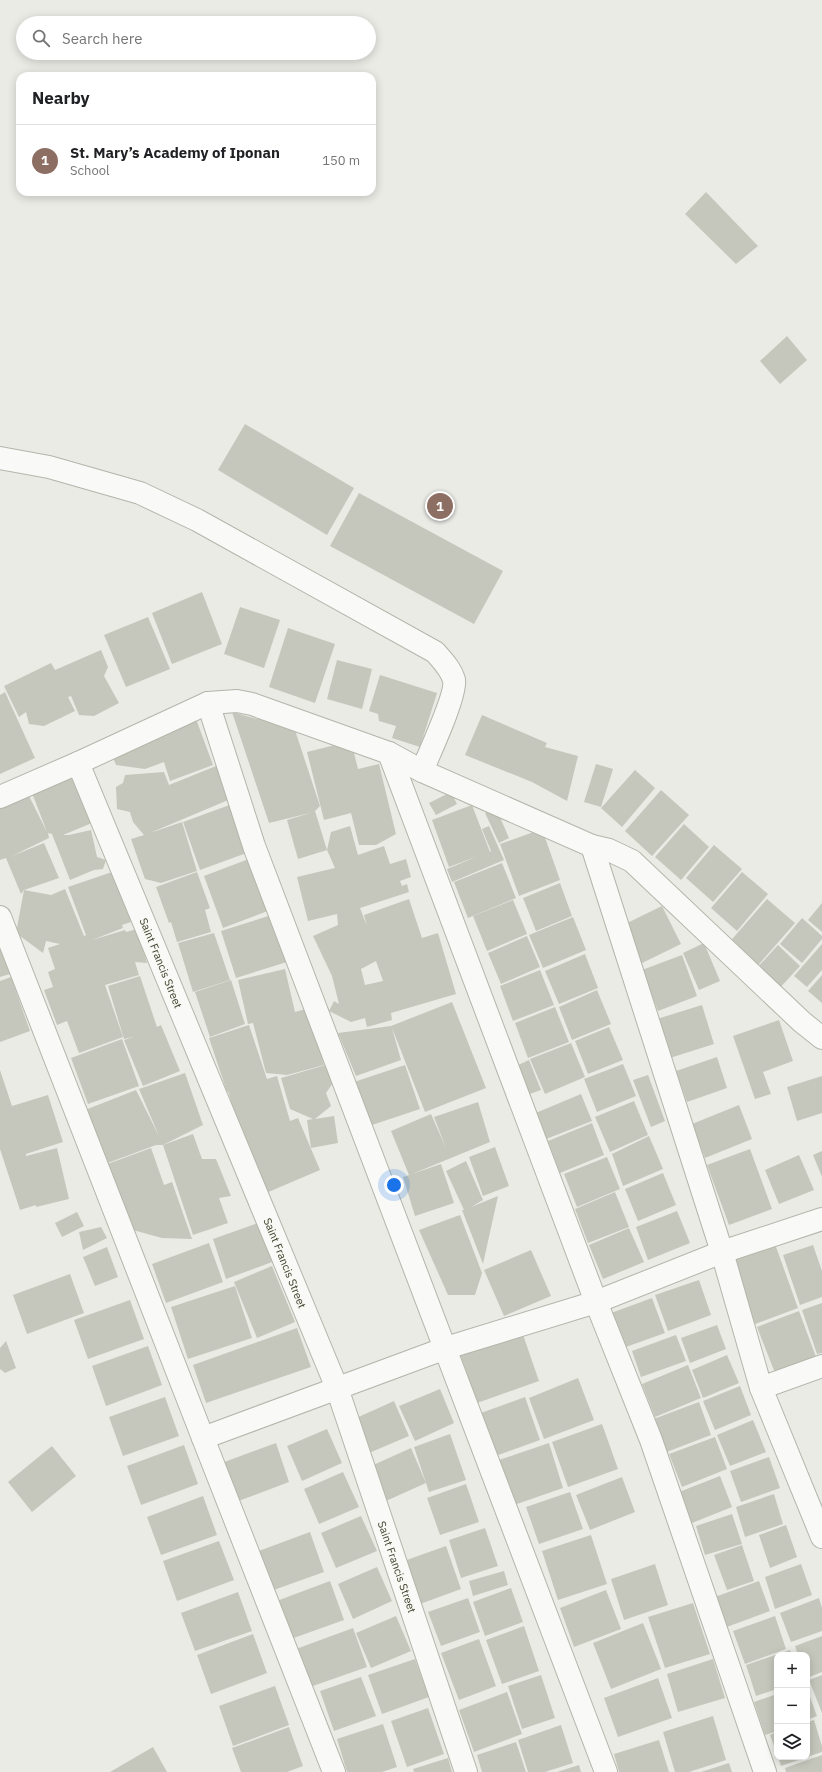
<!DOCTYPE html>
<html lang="en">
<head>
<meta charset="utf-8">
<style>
  body { margin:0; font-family:"IBM Plex Sans",sans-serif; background:#f6f6f6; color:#202124 }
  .controls { position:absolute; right:12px; bottom:12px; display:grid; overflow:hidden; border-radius:8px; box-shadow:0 2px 10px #0003 }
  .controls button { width:36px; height:36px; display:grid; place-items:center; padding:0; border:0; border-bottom:1px solid #e0e0e0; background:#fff; color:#202124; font:20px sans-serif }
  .you { position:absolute; left:394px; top:1185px; width:14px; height:14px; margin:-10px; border:3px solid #fff; border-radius:50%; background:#1a73e8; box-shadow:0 0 0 6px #1a73e833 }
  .badge { display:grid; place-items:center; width:26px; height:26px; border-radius:50%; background:#3a5a6b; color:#fff; font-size:13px; font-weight:700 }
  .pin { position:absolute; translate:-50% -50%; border:2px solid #fff; box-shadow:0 1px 4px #0006 }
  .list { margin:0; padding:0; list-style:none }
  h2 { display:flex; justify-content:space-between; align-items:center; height:52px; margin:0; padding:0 16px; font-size:17px }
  h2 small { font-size:13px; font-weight:400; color:#757577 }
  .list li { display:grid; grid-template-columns:26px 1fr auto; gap:12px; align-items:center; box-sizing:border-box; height:72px; padding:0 16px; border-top:1px solid #e0e0e0 }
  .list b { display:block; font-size:15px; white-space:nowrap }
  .list p { margin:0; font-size:13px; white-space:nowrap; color:#757577 }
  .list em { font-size:13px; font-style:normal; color:#757577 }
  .icon { flex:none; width:22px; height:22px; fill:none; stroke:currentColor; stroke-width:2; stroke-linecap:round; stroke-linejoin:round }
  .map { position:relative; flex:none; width:822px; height:1772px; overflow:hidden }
  .search { position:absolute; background:#fff; box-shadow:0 2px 10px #0003; left:16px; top:16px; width:360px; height:44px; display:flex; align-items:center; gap:10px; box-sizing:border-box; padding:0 14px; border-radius:22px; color:#757577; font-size:15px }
  .panel { position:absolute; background:#fff; box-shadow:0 2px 10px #0003; left:16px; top:72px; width:360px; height:124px; border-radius:12px }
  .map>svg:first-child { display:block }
</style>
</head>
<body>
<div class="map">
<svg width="822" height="1772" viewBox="0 0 822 1772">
  <rect width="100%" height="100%" fill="#eaebe5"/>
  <!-- building -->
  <g fill="#c6c7bc" fill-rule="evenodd">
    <polygon points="706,192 758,246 736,264 685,214"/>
    <polygon points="787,336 807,360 780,384 760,361"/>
    <polygon points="245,424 354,488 327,535 218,470"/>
    <polygon points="359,493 503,571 474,624 330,546"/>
    <polygon points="202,592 222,644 172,664 152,613"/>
    <polygon points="240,607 280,620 264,668 224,654"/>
    <polygon points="148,617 170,669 126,687 104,635"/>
    <polygon points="288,628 335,644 315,703 269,687"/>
    <polygon points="101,650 108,667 104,676 119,703 94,716 79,715 71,696 68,697 75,711 44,726 29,724 26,712 19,717 4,686 51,663 55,670"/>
    <polygon points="337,660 372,669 362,709 327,699"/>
    <polygon points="380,675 437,693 420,747 392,738 396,726 379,721 378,714 369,711"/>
    <polygon points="5,692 35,758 0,774 0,695"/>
    <polygon points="265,711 292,721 320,806 315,811 327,850 298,859 287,820 310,813 269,823 232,712 257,719"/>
    <polygon points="482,715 547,743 545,747 578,756 567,801 532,782 465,755"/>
    <polygon points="196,719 213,765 170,781 164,762 145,769 116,765 110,750"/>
    <polygon points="351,741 358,769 379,764 396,834 376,845 359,845 351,813 324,820 307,752"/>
    <polygon points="221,764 233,798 150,833 182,822 197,871 161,883 145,879 131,839 144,835 133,822 130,812 117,809 116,787 123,783 125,775 164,772 169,785"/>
    <polygon points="596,764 613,769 601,807 584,802"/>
    <polygon points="75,768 92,823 63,835 69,835 91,830 97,857 106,860 103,869 94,870 70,880 52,834 48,833 49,838 12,856 44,843 59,878 24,890 21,894 6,858 0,860 0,804 27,792 47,832 32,793"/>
    <polygon points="635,770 655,788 622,827 601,808"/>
    <polygon points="661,790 689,815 652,856 625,831"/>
    <polygon points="451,792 457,804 436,815 429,803"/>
    <polygon points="235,803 252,851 200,870 183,822"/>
    <polygon points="472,805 490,852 491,851 482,829 489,826 504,860 452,882 447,869 478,856 449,867 432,820"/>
    <polygon points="496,808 509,838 499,843 485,813"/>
    <polygon points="684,824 709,847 681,880 655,857"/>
    <path d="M350 826 358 855 384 846 390 864 406 859 411 877 400 881 402 886 407 884 409 892 360 908 367 926 364 915 409 899 422 938 438 933 456 994 391 1013 392 1020 367 1027 365 1018 351 1022 329 1011 334 1001 339 1004 332 976 313 936 338 925 337 914 308 921 297 877 335 868 327 850 331 832ZM376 961 383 981 365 985 361 969Z"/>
    <polygon points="542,829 560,880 519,896 500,844"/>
    <polygon points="714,845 742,869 713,902 686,878"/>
    <polygon points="254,857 273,909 223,928 204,876"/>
    <polygon points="502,863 516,898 468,918 454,882"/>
    <polygon points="115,871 131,922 122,925 123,928 92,940 125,930 126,932 137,929 147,963 135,962 139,975 105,985 123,1037 79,1053 67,1021 57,1025 44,990 53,987 48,972 55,969 48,948 60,944 46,941 43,953 16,933 24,890 51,895 65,889 84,936 86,935 68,887"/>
    <polygon points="197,872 210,908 205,910 211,932 177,942 171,922 169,923 156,887"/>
    <polygon points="742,872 768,894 737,931 711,908"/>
    <polygon points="560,883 572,916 536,931 523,898"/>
    <polygon points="767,899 795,923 754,970 726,946"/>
    <polygon points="513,900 527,934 487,951 473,916"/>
    <polygon points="822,903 822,932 808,920"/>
    <polygon points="662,906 681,944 640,964 621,926"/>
    <polygon points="275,914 290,961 236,978 221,931"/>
    <polygon points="573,917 586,950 543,968 529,935"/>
    <polygon points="802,918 822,936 822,939 802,963 780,944"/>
    <polygon points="214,933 230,980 193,992 178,943"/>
    <polygon points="527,936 540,967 501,984 488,953"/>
    <polygon points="704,943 720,981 699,990 683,953"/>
    <polygon points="822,944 822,970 807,987 794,976"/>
    <polygon points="778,945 800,966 777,991 755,970"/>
    <polygon points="0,947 10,974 0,977"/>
    <polygon points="585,954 598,988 559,1004 545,971"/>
    <polygon points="682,955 697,996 658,1011 642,970"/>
    <polygon points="285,969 295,1012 309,1008 324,1065 287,1075 266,1073 253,1023 248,1024 238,980"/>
    <polygon points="540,970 554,1005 513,1021 500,986"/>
    <polygon points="822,975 822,1003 808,991"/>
    <polygon points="140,976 157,1027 161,1025 180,1071 143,1086 124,1040 133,1037 124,1039 108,986"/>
    <polygon points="11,977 30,1031 0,1042 0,981"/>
    <polygon points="231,980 245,1024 210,1037 195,992"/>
    <polygon points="597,990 611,1024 572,1040 559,1007"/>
    <polygon points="452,1002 486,1088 425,1112 392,1028 401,1060 356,1076 338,1033 391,1026"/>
    <polygon points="702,1005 714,1044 670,1058 657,1019"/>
    <polygon points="555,1007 569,1042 528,1058 515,1023"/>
    <polygon points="779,1020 793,1061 763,1072 771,1094 755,1099 733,1036"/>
    <polygon points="249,1025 267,1079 277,1076 290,1121 298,1118 320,1170 259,1196 228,1091 227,1092 209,1038"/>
    <polygon points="609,1027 623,1060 588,1074 575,1041"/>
    <polygon points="122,1039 139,1086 88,1104 71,1058"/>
    <polygon points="571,1043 585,1077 545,1094 530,1059"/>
    <polygon points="717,1057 727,1088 687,1102 676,1071"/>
    <polygon points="529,1060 541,1090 527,1095 516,1066"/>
    <polygon points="329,1064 335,1080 326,1093 331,1106 315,1119 334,1116 338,1143 311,1148 307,1120 313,1119 290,1109 281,1078"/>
    <polygon points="623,1064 636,1096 597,1112 584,1079"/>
    <polygon points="405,1065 420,1109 369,1126 354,1082"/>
    <polygon points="0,1070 12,1106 48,1095 63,1142 26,1154 26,1156 57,1148 69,1199 36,1207 36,1205 20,1210 0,1149"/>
    <polygon points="185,1073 203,1125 163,1145 156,1145 105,1164 85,1110 136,1090 159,1136 139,1089"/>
    <polygon points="648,1075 665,1121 651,1127 633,1080"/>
    <polygon points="822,1076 822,1113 797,1121 787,1087"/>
    <polygon points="581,1094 592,1121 541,1141 531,1115"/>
    <polygon points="634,1101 648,1135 610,1152 595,1117"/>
    <polygon points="478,1102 490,1142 412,1174 441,1164 454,1203 415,1216 403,1177 409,1175 391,1131 431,1114 446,1148 434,1117"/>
    <polygon points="739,1105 752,1139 705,1158 692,1124"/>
    <polygon points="592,1123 604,1155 560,1173 548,1141"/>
    <polygon points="193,1134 202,1159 216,1159 231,1196 219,1198 228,1223 193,1235 163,1145"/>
    <polygon points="649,1136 663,1169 623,1186 612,1154"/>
    <polygon points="495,1147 509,1186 483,1196 469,1157"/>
    <polygon points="151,1148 164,1185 172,1182 192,1239 162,1238 122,1227 102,1166"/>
    <polygon points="750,1149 772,1209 729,1225 707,1165"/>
    <polygon points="822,1151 822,1177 813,1155"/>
    <polygon points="799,1155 814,1190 779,1204 765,1170"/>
    <polygon points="607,1157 620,1189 577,1207 564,1174"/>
    <polygon points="466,1161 483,1200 471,1207 498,1196 483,1264 462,1210 464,1210 446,1171"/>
    <polygon points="663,1173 676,1205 638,1221 625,1189"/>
    <polygon points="615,1192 629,1227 588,1243 575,1209"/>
    <polygon points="677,1211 690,1243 648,1260 636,1227"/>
    <polygon points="77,1212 84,1226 62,1237 55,1223"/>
    <polygon points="460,1215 482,1273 475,1295 448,1295 419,1230"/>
    <polygon points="269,1219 283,1258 226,1279 213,1239"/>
    <polygon points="101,1227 107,1238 83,1250 79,1232"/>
    <polygon points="629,1228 644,1262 603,1279 589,1245"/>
    <polygon points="209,1243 223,1282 166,1303 152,1264"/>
    <polygon points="775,1244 798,1308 755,1324 732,1260"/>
    <polygon points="813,1245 822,1271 822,1297 800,1305 783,1255"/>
    <polygon points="107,1247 118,1277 95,1286 83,1257"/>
    <polygon points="531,1250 551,1296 504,1316 484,1270"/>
    <polygon points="272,1266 295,1322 257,1338 234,1282"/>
    <polygon points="70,1274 84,1313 27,1334 13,1295"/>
    <polygon points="699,1280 711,1315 668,1331 655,1295"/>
    <polygon points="235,1286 252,1338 188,1359 171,1307"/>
    <polygon points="652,1298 665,1333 623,1348 611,1313"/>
    <polygon points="130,1300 144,1339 88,1359 74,1320"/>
    <polygon points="822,1303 822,1353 817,1354 802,1310"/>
    <polygon points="799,1311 816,1357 775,1373 757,1327"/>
    <polygon points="717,1325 726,1349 690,1363 681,1338"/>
    <polygon points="297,1328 311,1367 206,1403 193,1365"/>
    <polygon points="521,1329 539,1381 477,1403 459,1351"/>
    <polygon points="676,1335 686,1361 641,1377 632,1351"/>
    <polygon points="6,1341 16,1368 5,1373 0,1369 0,1348"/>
    <polygon points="148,1346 162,1385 106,1406 92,1366"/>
    <polygon points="727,1355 739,1383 703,1398 692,1370"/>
    <polygon points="688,1365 701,1398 655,1417 642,1384"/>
    <polygon points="578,1378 594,1420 544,1439 529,1398"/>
    <polygon points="740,1386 751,1415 715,1430 703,1401"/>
    <polygon points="440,1389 454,1423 415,1441 399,1406"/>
    <polygon points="165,1397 179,1436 123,1456 109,1417"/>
    <polygon points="525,1397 540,1440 493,1457 478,1414"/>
    <polygon points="394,1401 409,1436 369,1453 354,1419"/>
    <polygon points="699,1402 711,1435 664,1453 651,1420"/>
    <polygon points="753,1420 766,1452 730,1466 717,1435"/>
    <polygon points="602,1424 618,1469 568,1487 552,1442"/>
    <polygon points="327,1429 342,1463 302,1481 287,1446"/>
    <polygon points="450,1434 466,1480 429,1492 414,1447"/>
    <polygon points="715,1437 727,1469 682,1487 669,1454"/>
    <polygon points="276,1443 289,1482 233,1503 219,1464"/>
    <polygon points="549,1443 563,1488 514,1505 499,1460"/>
    <polygon points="184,1445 198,1484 141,1505 127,1466"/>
    <polygon points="52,1446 76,1476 32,1512 8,1482"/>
    <polygon points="411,1448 426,1483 386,1501 371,1466"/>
    <polygon points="769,1457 780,1488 741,1502 730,1471"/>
    <polygon points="343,1472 359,1507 319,1524 304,1489"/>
    <polygon points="720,1476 732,1507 692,1523 679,1492"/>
    <polygon points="622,1477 635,1512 590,1530 576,1495"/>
    <polygon points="466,1484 479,1522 440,1535 427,1498"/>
    <polygon points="570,1492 583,1529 539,1544 526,1507"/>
    <polygon points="774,1494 783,1524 745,1537 736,1507"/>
    <polygon points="203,1496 217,1535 161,1555 147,1517"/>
    <polygon points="732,1514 742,1544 705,1555 696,1526"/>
    <polygon points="361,1516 377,1551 336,1568 321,1533"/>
    <polygon points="786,1525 797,1557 770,1568 759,1535"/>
    <polygon points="485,1528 498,1566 461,1578 449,1540"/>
    <polygon points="310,1532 324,1572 268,1592 253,1553"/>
    <polygon points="591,1535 607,1584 558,1600 542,1551"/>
    <polygon points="219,1541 234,1580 177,1601 163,1561"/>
    <polygon points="742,1545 754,1581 727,1590 714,1555"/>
    <polygon points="446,1546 461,1589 420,1604 404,1561"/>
    <polygon points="655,1564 668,1605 624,1620 611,1579"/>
    <polygon points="801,1564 812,1595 775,1609 765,1577"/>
    <polygon points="377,1567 392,1601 353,1619 338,1584"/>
    <polygon points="504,1571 508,1585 473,1596 469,1581"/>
    <polygon points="330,1581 344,1620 288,1640 274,1602"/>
    <polygon points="759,1581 770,1611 724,1628 712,1598"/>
    <polygon points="511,1588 523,1622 485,1636 473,1602"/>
    <polygon points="606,1590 621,1629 574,1647 560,1608"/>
    <polygon points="238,1592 252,1631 195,1651 181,1613"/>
    <polygon points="468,1598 480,1632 441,1646 428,1612"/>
    <polygon points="819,1598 822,1608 822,1631 791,1642 780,1613"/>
    <polygon points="693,1603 710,1654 665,1668 648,1617"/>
    <polygon points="396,1616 411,1651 371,1668 356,1633"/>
    <polygon points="775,1616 786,1649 745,1664 733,1631"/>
    <polygon points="643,1623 661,1669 611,1689 593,1643"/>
    <polygon points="524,1626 539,1671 502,1684 486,1640"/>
    <polygon points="353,1628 367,1667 310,1687 296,1649"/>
    <polygon points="253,1634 267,1673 211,1694 197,1655"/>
    <polygon points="822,1636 822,1672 807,1678 807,1655 798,1655 795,1646"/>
    <polygon points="479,1639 496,1686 459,1700 441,1653"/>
    <polygon points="790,1650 792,1655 777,1655 777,1689 756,1696 746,1665"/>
    <polygon points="415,1659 429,1697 382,1714 368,1675"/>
    <polygon points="713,1659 725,1698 678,1712 667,1674"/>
    <polygon points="541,1675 555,1718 522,1729 508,1686"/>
    <polygon points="822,1675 822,1713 809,1680"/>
    <polygon points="361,1677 376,1716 334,1731 320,1691"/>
    <polygon points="658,1678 672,1718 618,1737 604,1698"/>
    <polygon points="275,1686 289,1725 233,1746 219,1706"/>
    <polygon points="807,1689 817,1716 807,1720"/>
    <polygon points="507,1692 522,1734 474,1752 459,1710"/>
    <polygon points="777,1694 777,1731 765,1735 754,1702"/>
    <polygon points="428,1708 444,1754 407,1767 391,1721"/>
    <polygon points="713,1716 726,1760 689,1772 675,1772 663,1732"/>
    <polygon points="814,1720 822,1746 822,1752 807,1757 807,1722"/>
    <polygon points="383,1724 397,1767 382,1772 347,1772 337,1739"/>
    <polygon points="561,1725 573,1763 545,1772 528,1772 518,1740"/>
    <polygon points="289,1727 303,1766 287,1772 241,1772 232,1748"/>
    <polygon points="777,1732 777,1754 770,1735"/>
    <polygon points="659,1740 669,1772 619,1772 614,1754"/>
    <polygon points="516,1742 526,1772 482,1772 477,1755"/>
    <polygon points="153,1747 167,1772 110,1772"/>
    <polygon points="822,1755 822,1772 786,1772 785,1768"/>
    <polygon points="778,1757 807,1757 781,1766"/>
    <polygon points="448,1758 452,1772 414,1772 413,1769"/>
    <polygon points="729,1763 732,1772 701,1772"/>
    <polygon points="579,1765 581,1772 557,1772"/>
  </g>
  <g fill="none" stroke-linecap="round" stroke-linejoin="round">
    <!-- minor casing -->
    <g stroke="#b4b5aa" stroke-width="24">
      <g id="minor">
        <path d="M0 458 49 467 140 493 197 520 435 652C442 660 451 669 454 680 457 694 429 754 422 771"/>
        <polyline points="208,703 254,846 606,1772"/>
        <polyline points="389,753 596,1302 651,1440 765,1772"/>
        <polyline points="78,763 337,1388 466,1772"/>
        <polyline points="0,797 78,763 208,703 237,701 252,704 389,753 422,771 592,846 609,850 632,861 802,1022 822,1038"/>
        <polyline points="592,846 722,1252 761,1388 822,1537"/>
        <polyline points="0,917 203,1438 334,1772"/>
        <polyline points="761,1388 822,1366"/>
        <polyline points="203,1438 446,1348 596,1302 722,1252 822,1219"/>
      </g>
    </g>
    <!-- minor -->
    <use href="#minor" stroke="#f9f9f7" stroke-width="22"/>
  </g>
  <g text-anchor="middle" stroke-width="3" stroke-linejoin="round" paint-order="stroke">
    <!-- street labels -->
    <g font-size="11" fill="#40422e" stroke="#f8f8f4">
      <text transform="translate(161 963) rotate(68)" y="4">Saint Francis Street</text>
      <text transform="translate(285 1263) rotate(68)" y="4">Saint Francis Street</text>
      <text transform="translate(397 1567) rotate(71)" y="4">Saint Francis Street</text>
    </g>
  </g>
</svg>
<div class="controls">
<button>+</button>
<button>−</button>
<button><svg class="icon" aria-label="layers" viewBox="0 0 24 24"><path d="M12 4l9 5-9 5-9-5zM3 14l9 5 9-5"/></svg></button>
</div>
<div class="you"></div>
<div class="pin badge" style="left:440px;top:506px;background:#8d6e63">1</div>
<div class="search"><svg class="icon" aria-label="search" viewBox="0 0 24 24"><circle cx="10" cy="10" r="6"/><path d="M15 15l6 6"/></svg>Search here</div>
<section class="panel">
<h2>Nearby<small></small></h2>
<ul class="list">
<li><span class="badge" style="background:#8d6e63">1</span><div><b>St. Mary’s Academy of Iponan</b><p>School</p></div><em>150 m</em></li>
</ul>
</section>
</div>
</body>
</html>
